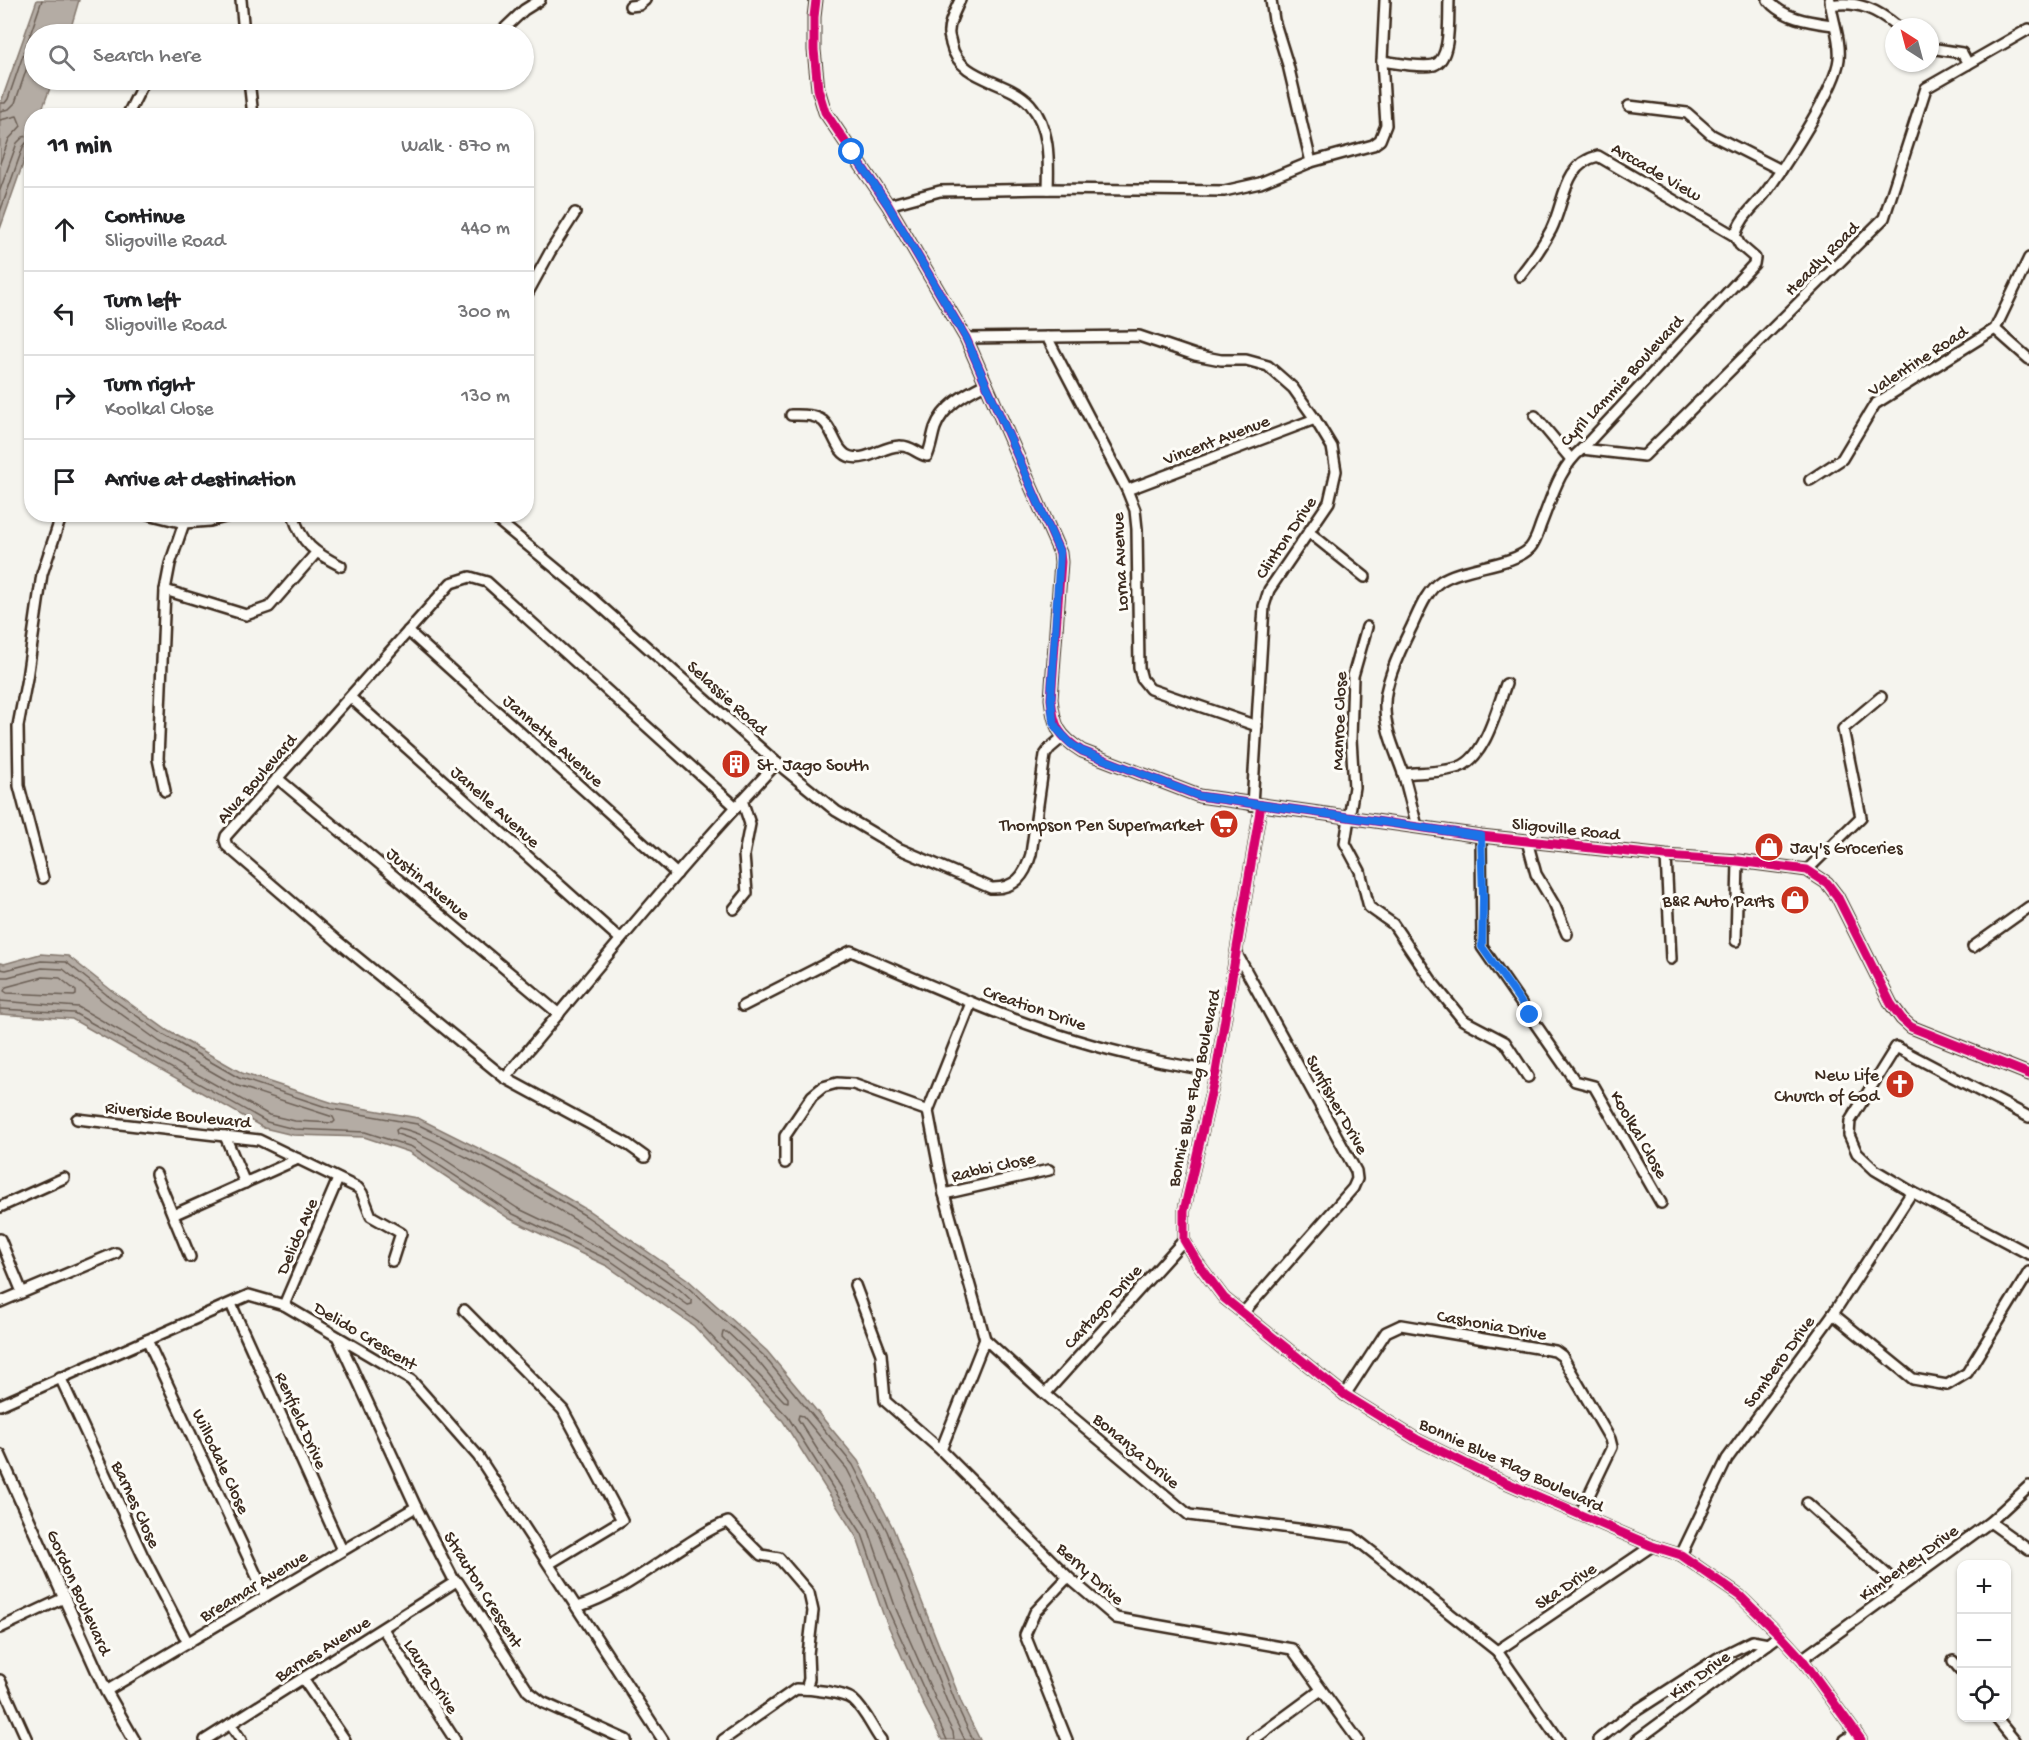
<!DOCTYPE html>
<html lang="en">
<head>
<meta charset="utf-8">
<style>
  body { margin:0; font-family:"Gochi Hand",sans-serif; background:#f6f6f6; color:#202124 }
  .controls { position:absolute; right:18px; bottom:18px; display:grid; overflow:hidden; border-radius:12px; box-shadow:0 2px 4px #0004 }
  .controls button { width:54px; height:54px; display:grid; place-items:center; padding:0; border:0; border-bottom:2px solid #e0e0e0; background:#fff; color:#202124; font:30px sans-serif }
  .compass { position:absolute; left:1885px; top:18px; width:54px; height:54px; border-radius:50%; background:#fff; box-shadow:0 2px 4px #0004; rotate:324deg }
  .stop { position:absolute; width:18px; height:18px; margin:-14px; border:4px solid #1a73e8; border-radius:50%; background:#fff }
  .stop.end { background:#1a73e8; border-color:#fff; box-shadow:0 2px 6px #0008 }
  .list { margin:0; padding:0; list-style:none }
  h2 { display:flex; justify-content:space-between; align-items:center; height:78px; margin:0; padding:0 24px; font-size:26px }
  h2 small { font-size:20px; font-weight:400; color:#757577 }
  .list li { display:grid; grid-template-columns:39px 1fr auto; gap:18px; align-items:center; box-sizing:border-box; height:84px; padding:0 24px; border-top:2px solid #e0e0e0 }
  .list b { display:block; font-size:22px; white-space:nowrap }
  .list p { margin:0; font-size:20px; white-space:nowrap; color:#757577 }
  .list em { font-size:20px; font-style:normal; color:#757577 }
  .icon { flex:none; width:33px; height:33px; fill:none; stroke:currentColor; stroke-width:2; stroke-linecap:round; stroke-linejoin:round }
  .map { position:relative; flex:none; width:2029px; height:1740px; overflow:hidden }
  .search { position:absolute; background:#fff; box-shadow:0 2px 4px #0004; left:24px; top:24px; width:510px; height:66px; display:flex; align-items:center; gap:15px; box-sizing:border-box; padding:0 21px; border-radius:33px; color:#757577; font-size:22px }
  .panel { position:absolute; background:#fff; box-shadow:0 2px 4px #0004; left:24px; top:108px; width:510px; height:414px; border-radius:24px }
  .map>svg:first-child { display:block }
</style>
</head>
<body>
<div class="map">
<svg width="2029" height="1740" viewBox="0 0 2029 1740">
  <rect width="100%" height="100%" fill="#f5f4ee"/>
  <filter id="ink" filterUnits="userSpaceOnUse"><feTurbulence type="fractalNoise" baseFrequency=".0167" numOctaves="2"/><feDisplacementMap in="SourceGraphic" scale="12" xChannelSelector="R" yChannelSelector="G"/><feConvolveMatrix kernelMatrix="1 2 1 2 8 2 1 2 1" color-interpolation-filters="sRGB"/></filter>
  <g filter="url(#ink)">
    <!-- water -->
    <g fill="#b4aca4" stroke="#84786e" stroke-width="1.5">
      <polygon points="37,0 79,0 69,34 34,34 34,80 53,80 40,115 32,116 31,141 0,229 0,105"/>
      <polygon points="40,954 68,956 111,990 168,1031 242,1073 333,1103 418,1118 506,1162 589,1211 687,1279 767,1351 858,1461 893,1528 962,1704 980,1740 942,1740 924,1706 883,1614 857,1538 783,1421 694,1326 607,1266 510,1219 409,1152 364,1137 293,1135 264,1128 72,1019 0,1014 0,963 4,964"/>
    </g>
    <g fill="none" stroke-linecap="round" stroke-linejoin="round">
      <!-- shore -->
      <g stroke="#6b5e54" stroke-width="1.5">
        <polyline points="0,103 5,103 8,99 42,0"/>
        <polyline points="0,111 9,109 15,103 34,47"/>
        <polyline points="0,120 17,116 21,126 9,139 0,163"/>
        <polyline points="0,190 17,143 23,137 32,135"/>
        <polyline points="0,212 23,147 26,143 32,142"/>
        <polyline points="0,969 6,970 41,961 66,962 107,995 164,1035 239,1078 332,1109 417,1124 503,1167 586,1216 684,1284 763,1355 853,1465 887,1531 957,1706 973,1740"/>
        <polyline points="0,977 8,977 42,968 63,969 103,1001 160,1042 235,1085 333,1117 335,1121 333,1123 295,1121 269,1115 78,1007 0,1001"/>
        <polygon points="43,977 60,978 76,991 76,995 74,996 7,993 4,991 6,987"/>
        <polyline points="0,1009 74,1013 267,1122 294,1129 365,1132 412,1147 513,1214 611,1261 698,1322 788,1417 862,1534 889,1612 947,1740"/>
        <path d="M399 1128C423 1133 444 1146 466 1157 541 1195 610 1242 679 1289L692 1301V1304L688 1305 615 1255 517 1208 417 1141 397 1134 396 1130Z"/>
        <polygon points="723,1332 727,1332 757,1360 788,1398 788,1402 784,1401 722,1337"/>
        <polyline points="954,1740 953,1732 936,1700 896,1609 869,1531 798,1419 799,1415 803,1416 847,1469 880,1533 950,1709 965,1740"/>
      </g>
      <!-- minor casing -->
      <g stroke="#3b2a1e" stroke-width="14">
        <g id="minor">
          <polyline points="241,0 244,34"/>
          <path d="M960 0C956 9 949 21 949 31 948 35 951 41 951 44 960 82 1007 79 1030 104 1050 127 1049 160 1048 189"/>
          <polyline points="1271,0 1274,20 1288,65 1311,162"/>
          <path d="M1768 0C1783 19 1811 22 1833 25"/>
          <path d="M1831 5C1857 0 1878 10 1898 27"/>
          <polyline points="630,6 639,5 645,0"/>
          <polyline points="503,30 524,10 540,0"/>
          <polyline points="1930,48 1962,53 1968,64"/>
          <path d="M1382 61C1396 63 1421 68 1434 65 1452 59 1448 16 1449 0"/>
          <polyline points="249,80 253,116"/>
          <polyline points="1629,106 1687,113 1712,135 1781,170"/>
          <polyline points="127,116 145,80"/>
          <polyline points="888,205 940,191 1048,189 1224,191 1260,183 1311,162 1373,145 1380,140 1386,125 1382,61 1385,0"/>
          <path d="M1520 276C1532 261 1542 247 1551 230 1565 202 1563 164 1598 156L1735 236"/>
          <polyline points="526,296 550,252 575,213"/>
          <polyline points="1995,329 2029,359"/>
          <polyline points="1047,337 1127,490 1135,510 1137,529 1139,668 1142,679 1150,689 1257,726"/>
          <polyline points="966,338 1139,336 1195,355 1221,360 1246,360 1268,366 1293,388 1315,419 1332,447 1336,471 1329,502 1269,590 1264,606 1252,805"/>
          <path d="M791 415C802 415 814 414 823 421 834 430 836 454 851 457 869 461 884 445 901 446 912 446 917 454 927 456 931 448 932 437 935 428 943 406 965 394 985 384"/>
          <polyline points="1535,416 1570,458"/>
          <polyline points="1582,449 1644,456 1884,218 1926,88 2029,29"/>
          <polyline points="1810,480 1842,459 1875,404 1995,329 2029,258"/>
          <polyline points="1127,490 1315,419"/>
          <polyline points="148,514 184,523 210,521 236,514"/>
          <path d="M293 514C301 544 315 553 341 566"/>
          <path d="M490 514 594 600 777 763 836 811 900 849 991 888C1015 889 1025 876 1031 854L1045 755 1050 748 1063 737"/>
          <polyline points="1310,533 1365,577"/>
          <polyline points="165,590 246,615 269,607 316,553"/>
          <polyline points="1367,627 1353,676 1351,739 1354,787 1345,843 1360,871 1369,907 1393,924 1433,983 1463,1020 1505,1042 1528,1077"/>
          <polyline points="408,631 677,874"/>
          <polyline points="350,697 620,939"/>
          <path d="M1403 774C1421 772 1442 773 1459 767 1485 758 1497 708 1506 684"/>
          <polyline points="277,778 559,1014"/>
          <polyline points="165,791 158,759 165,590 170,564 184,523"/>
          <polyline points="1261,805 1216,1072 1184,1211 1184,1240 1197,1262 1224,1298 1345,1395 1418,1440 1491,1476 1652,1546 1681,1555 1740,1596 1780,1635 1802,1659 1861,1740"/>
          <path d="M1417 826C1412 808 1408 790 1403 773 1395 750 1384 729 1385 703 1385 681 1402 646 1412 626 1419 611 1426 591 1441 581 1464 566 1513 566 1530 548 1536 541 1538 532 1541 524 1552 497 1559 468 1582 449L1754 264 1755 258 1740 245 1735 236C1741 215 1757 205 1769 188 1787 162 1836 88 1839 59 1841 39 1832 19 1830 0"/>
          <polyline points="1481,836 1482,947 1575,1081 1594,1086 1661,1203"/>
          <polyline points="1527,841 1536,874 1555,906 1567,934"/>
          <polyline points="1666,856 1671,959"/>
          <polyline points="1807,870 1861,817 1843,729 1881,697"/>
          <polyline points="43,878 19,786 18,726 27,678 42,574 62,514"/>
          <polyline points="734,909 747,893 744,855 750,824 742,800"/>
          <polyline points="1736,941 1738,861"/>
          <polyline points="1973,947 2029,907"/>
          <polyline points="1237,954 1356,1171 1357,1179 1353,1188 1243,1313"/>
          <polyline points="971,1003 928,1111 944,1194 985,1339 1045,1394 1189,1515 1352,1536 1497,1651 1559,1740"/>
          <path d="M743 1006 851 951C945 992 1039 1035 1140 1057 1165 1063 1191 1067 1216 1072"/>
          <path d="M505 1078C594 972 681 864 777 763"/>
          <polyline points="2029,1117 1896,1047 1850,1121 1849,1135 1857,1153 1875,1170 1912,1192 2029,1254"/>
          <polyline points="77,1119 259,1140 358,1188 362,1193 371,1216 401,1233 392,1261"/>
          <polyline points="225,1136 245,1183"/>
          <polyline points="645,1157 627,1144 505,1078 336,940 227,846 225,840 226,836 451,583 470,577 487,582 736,807"/>
          <polyline points="785,1163 785,1136 812,1096 823,1087 837,1083 853,1084 928,1111"/>
          <polyline points="156,1174 190,1257"/>
          <polyline points="944,1194 1049,1170"/>
          <polyline points="0,1207 64,1178"/>
          <polyline points="173,1215 298,1159"/>
          <polyline points="0,1239 22,1292"/>
          <polyline points="855,1285 881,1354 885,1401 941,1450 1068,1577 1116,1618 1292,1649 1358,1740"/>
          <polyline points="0,1302 116,1253"/>
          <polyline points="231,1304 342,1550"/>
          <polyline points="284,1305 338,1179"/>
          <polyline points="464,1310 563,1410 622,1520 549,1564"/>
          <polyline points="1833,1314 1913,1379 1947,1385 1967,1373 2029,1272"/>
          <polyline points="338,1338 416,1507 455,1582 458,1582 528,1691 542,1702 626,1740"/>
          <polyline points="147,1340 266,1596"/>
          <polyline points="60,1377 142,1554 188,1643"/>
          <polyline points="1045,1394 1184,1240"/>
          <polyline points="1345,1395 1386,1332 1401,1325 1555,1351 1562,1356 1610,1439 1612,1447 1580,1514"/>
          <polyline points="0,1405 249,1295 284,1305 411,1380 478,1456 663,1740"/>
          <polyline points="941,1450 985,1339"/>
          <polyline points="1807,1503 1901,1587"/>
          <polyline points="1990,1522 2029,1550"/>
          <polyline points="1681,1555 1727,1459 1833,1314 1912,1192"/>
          <path d="M577 1607C616 1595 649 1569 683 1547 697 1538 712 1527 728 1522L761 1555 779 1558 809 1593 813 1611 808 1654 809 1679 806 1689"/>
          <polyline points="0,1628 64,1598"/>
          <polyline points="383,1629 455,1740"/>
          <polyline points="1497,1651 1652,1546"/>
          <polyline points="1802,1659 1990,1522 2029,1486"/>
          <polyline points="1953,1661 1962,1672"/>
          <polyline points="303,1679 345,1740"/>
          <polyline points="0,1680 27,1740"/>
          <polyline points="106,1691 416,1507"/>
          <polyline points="1996,1718 2014,1740"/>
          <polyline points="230,1724 241,1740"/>
          <polyline points="205,1740 455,1582"/>
          <path d="M723 1740 796 1689C810 1689 843 1692 853 1700 865 1710 872 1728 881 1740"/>
          <polyline points="1067,1740 1025,1635 1035,1612 1068,1577"/>
          <polyline points="1253,1740 1321,1690"/>
          <polyline points="1598,1740 1625,1718 1718,1658 1752,1641 1768,1644"/>
          <polyline points="1637,1740 1780,1635"/>
          <polyline points="1845,1740 1856,1733"/>
        </g>
      </g>
      <!-- tertiary casing -->
      <g stroke="#3b2a1e" stroke-width="15">
        <g id="tertiary">
          <path d="M816 0 814 17V50L818 89 825 112 888 205 966 338 1060 553 1061 562 1051 699C1054 726 1058 736 1082 751L1199 796 1481 836 1666 856 1738 861 1807 870 1827 883 1837 896 1891 1004 1902 1019 1911 1027 2029 1074"/>
          <polyline points="0,1455 106,1691 134,1740"/>
        </g>
      </g>
      <!-- minor -->
      <use href="#minor" stroke="#fdfcf7" stroke-width="9"/>
      <!-- tertiary -->
      <use href="#tertiary" stroke="#fdfcf7" stroke-width="10"/>
      <!-- cycleway casing -->
      <g stroke="#fdfcf7" stroke-width="13">
        <g id="cycleway">
          <path d="M816 0 814 17V50L818 89 825 112 888 205 966 338 1060 553 1061 562 1051 699C1054 726 1058 736 1082 751L1199 796 1481 836 1666 856 1738 861 1807 870 1827 883 1837 896 1891 1004 1902 1019 1911 1027 2029 1074"/>
          <polyline points="1261,805 1216,1072 1184,1211 1184,1240 1197,1262 1224,1298 1345,1395 1418,1440 1491,1476 1652,1546 1681,1555 1740,1596 1780,1635 1802,1659 1861,1740"/>
        </g>
      </g>
      <!-- cycleway -->
      <use href="#cycleway" stroke="#d6006c" stroke-width="9"/>
    </g>
  </g>
  <g fill="none" stroke-linecap="round" stroke-linejoin="round" filter="url(#ink)">
    <!-- route -->
    <polyline stroke="#1a73e8" stroke-width="8" points="852,152 888,205 966,338 1060,553 1051,699 1053,720 1057,729 1071,744 1082,751 1199,796 1481,836 1483,898 1482,947 1530,1015"/>
  </g>
  <!-- icons -->
  <defs>
    <g id="building-disc" transform="scale(1.5)"><circle r="9.5" fill="#c8321e" stroke="#fdfcf7"/><path d="M-4-6H4V6H1V3H-1V6H-4ZM-2.5-4.3h1.7v1.8h-1.7ZM.8-4.3h1.7v1.8H.8ZM-2.5-1h1.7V.8h-1.7ZM.8-1h1.7V.8H.8Z" fill="#fff"/></g>
    <g id="supermarket-disc" transform="scale(1.5)"><circle r="9.5" fill="#c8321e" stroke="#fdfcf7"/><path d="M-6-5.5h2.5l.6 2H6L4.5 2H-2.5L-4.4-4H-6ZM-1.5 3.2a1.3 1.3 0 1 0 .1 0ZM3 3.2a1.3 1.3 0 1 0 .1 0Z" fill="#fff"/></g>
    <g id="shop-disc" transform="scale(1.5)"><circle r="9.5" fill="#c8321e" stroke="#fdfcf7"/><path d="M-5-2.5h2.3a2.7 3.5 0 0 1 5.4 0H5L5.5 6h-11ZM-1.5-2.5h3a1.5 2.3 0 0 0-3 0Z" fill="#fff"/></g>
    <g id="church-disc" transform="scale(1.5)"><circle r="9.5" fill="#c8321e" stroke="#fdfcf7"/><path d="M-1.2-6h2.4v3.5h3.3v2.4h-3.3V6h-2.4V-.1h-3.3v-2.4h3.3Z" fill="#fff"/></g>
  </defs>
  <g fill-rule="evenodd">
    <use href="#building-disc" x="736" y="764"/>
    <use href="#supermarket-disc" x="1224" y="824"/>
    <use href="#shop-disc" x="1769" y="847"/>
    <use href="#shop-disc" x="1795" y="900"/>
    <use href="#church-disc" x="1900" y="1084"/>
  </g>
  <g text-anchor="middle" stroke-width="6" stroke-linejoin="round" paint-order="stroke">
    <!-- street labels -->
    <g font-size="18" fill="#3b2a1e" stroke="#fdfcf7">
      <text transform="translate(1657 171) rotate(30)" y="6">Arccade View</text>
      <text transform="translate(1821 258) rotate(-45)" y="6">Headly Road</text>
      <text transform="translate(1917 360) rotate(-33)" y="6">Valentine Road</text>
      <text transform="translate(1621 380) rotate(-47)" y="6">Cyril Lammie Boulevard</text>
      <text transform="translate(1216 439) rotate(-21)" y="6">Vincent Avenue</text>
      <text transform="translate(1285 537) rotate(-56)" y="6">Clinton Drive</text>
      <text transform="translate(1119 562) rotate(-93)" y="6">Lorna Avenue</text>
      <text transform="translate(728 697) rotate(42)" y="6">Selassie Road</text>
      <text transform="translate(1338 721) rotate(-88)" y="6">Manroe Close</text>
      <text transform="translate(554 740) rotate(42)" y="6">Jannette Avenue</text>
      <text transform="translate(256 778) rotate(-49)" y="6">Alva Boulevard</text>
      <text transform="translate(496 806) rotate(42)" y="6">Janelle Avenue</text>
      <text transform="translate(1566 828) rotate(6)" y="6">Sligoville Road</text>
      <text transform="translate(429 883) rotate(40)" y="6">Justin Avenue</text>
      <text transform="translate(1035 1007) rotate(19)" y="6">Creation Drive</text>
      <text transform="translate(1193 1088) rotate(-78)" y="6">Bonnie Blue Flag Boulevard</text>
      <text transform="translate(1338 1104) rotate(61)" y="6">Sunfisher Drive</text>
      <text transform="translate(178 1114) rotate(6)" y="6">Riverside Boulevard</text>
      <text transform="translate(1640 1134) rotate(60)" y="6">Koolkal Close</text>
      <text transform="translate(993 1166) rotate(-13)" y="6">Rabbi Close</text>
      <text transform="translate(296 1236) rotate(-67)" y="6">Delido Ave</text>
      <text transform="translate(1102 1306) rotate(-48)" y="6">Cartago Drive</text>
      <text transform="translate(1492 1324) rotate(10)" y="6">Cashonia Drive</text>
      <text transform="translate(366 1335) rotate(31)" y="6">Delido Crescent</text>
      <text transform="translate(1778 1361) rotate(-54)" y="6">Sombero Drive</text>
      <text transform="translate(302 1420) rotate(66)" y="6">Renfield Drive</text>
      <text transform="translate(1137 1450) rotate(40)" y="6">Bonanza Drive</text>
      <text transform="translate(222 1461) rotate(65)" y="6">Willodale Close</text>
      <text transform="translate(1512 1464) rotate(25)" y="6">Bonnie Blue Flag Boulevard</text>
      <text transform="translate(137 1504) rotate(65)" y="6">Barnes Close</text>
      <text transform="translate(1908 1562) rotate(-36)" y="6">Kimberley Drive</text>
      <text transform="translate(1091 1573) rotate(42)" y="6">Berry Drive</text>
      <text transform="translate(253 1585) rotate(-31)" y="6">Breamar Avenue</text>
      <text transform="translate(1565 1585) rotate(-34)" y="6">Ska Drive</text>
      <text transform="translate(484 1589) rotate(58)" y="6">Strauton Crescent</text>
      <text transform="translate(80 1592) rotate(66)" y="6">Gordon Boulevard</text>
      <text transform="translate(322 1648) rotate(-32)" y="6">Barnes Avenue</text>
      <text transform="translate(1699 1674) rotate(-36)" y="6">Kim Drive</text>
      <text transform="translate(432 1676) rotate(57)" y="6">Laura Drive</text>
    </g>
    <!-- poi labels -->
    <g font-size="18" fill="#3b2a1e" stroke="#fdfcf7" text-anchor="end">
      <text x="757" y="770" text-anchor="start">St. Jago South</text>
      <text x="1203" y="830">Thompson Pen Supermarket</text>
      <text x="1790" y="853" text-anchor="start">Jay's Groceries</text>
      <text x="1774" y="906">B&amp;R Auto Parts</text>
      <text x="1879" y="1080">New Life<tspan x="1879" dy="21">Church of God</tspan></text>
    </g>
  </g>
</svg>
<div class="controls">
<button>+</button>
<button>−</button>
<button><svg class="icon" aria-label="locate" viewBox="0 0 24 24"><circle cx="12" cy="12" r="6"/><path d="M12 2v4M12 18v4M2 12h4M18 12h4"/></svg></button>
</div>
<svg class="compass" viewBox="-18 -18 36 36"><path d="M0-13l5 13h-10z" fill="#e53935"/><path d="M0 13l5-13h-10z" fill="#757577"/></svg>
<div class="stop" style="left:852px;top:152px"></div>
<div class="stop end" style="left:1530px;top:1015px"></div>
<div class="search"><svg class="icon" aria-label="search" viewBox="0 0 24 24"><circle cx="10" cy="10" r="6"/><path d="M15 15l6 6"/></svg>Search here</div>
<section class="panel">
<h2>11 min<small>Walk · 870 m</small></h2>
<ul class="list">
<li><svg class="icon" aria-label="ahead" viewBox="0 0 24 24"><path d="M12 20V5M6 11l6-6 6 6"/></svg><div><b>Continue</b><p>Sligoville Road</p></div><em>440 m</em></li>
<li><svg class="icon" aria-label="left" viewBox="0 0 24 24"><path d="M17 20v-9H6M10 6l-5 5 5 5"/></svg><div><b>Turn left</b><p>Sligoville Road</p></div><em>300 m</em></li>
<li><svg class="icon" aria-label="right" viewBox="0 0 24 24"><path d="M7 20v-9h11M14 6l5 5-5 5"/></svg><div><b>Turn right</b><p>Koolkal Close</p></div><em>130 m</em></li>
<li><svg class="icon" aria-label="arrive" viewBox="0 0 24 24"><path d="M6 21V4h12l-3 4 3 4H6"/></svg><div><b>Arrive at destination</b></div></li>
</ul>
</section>
</div>
</body>
</html>
